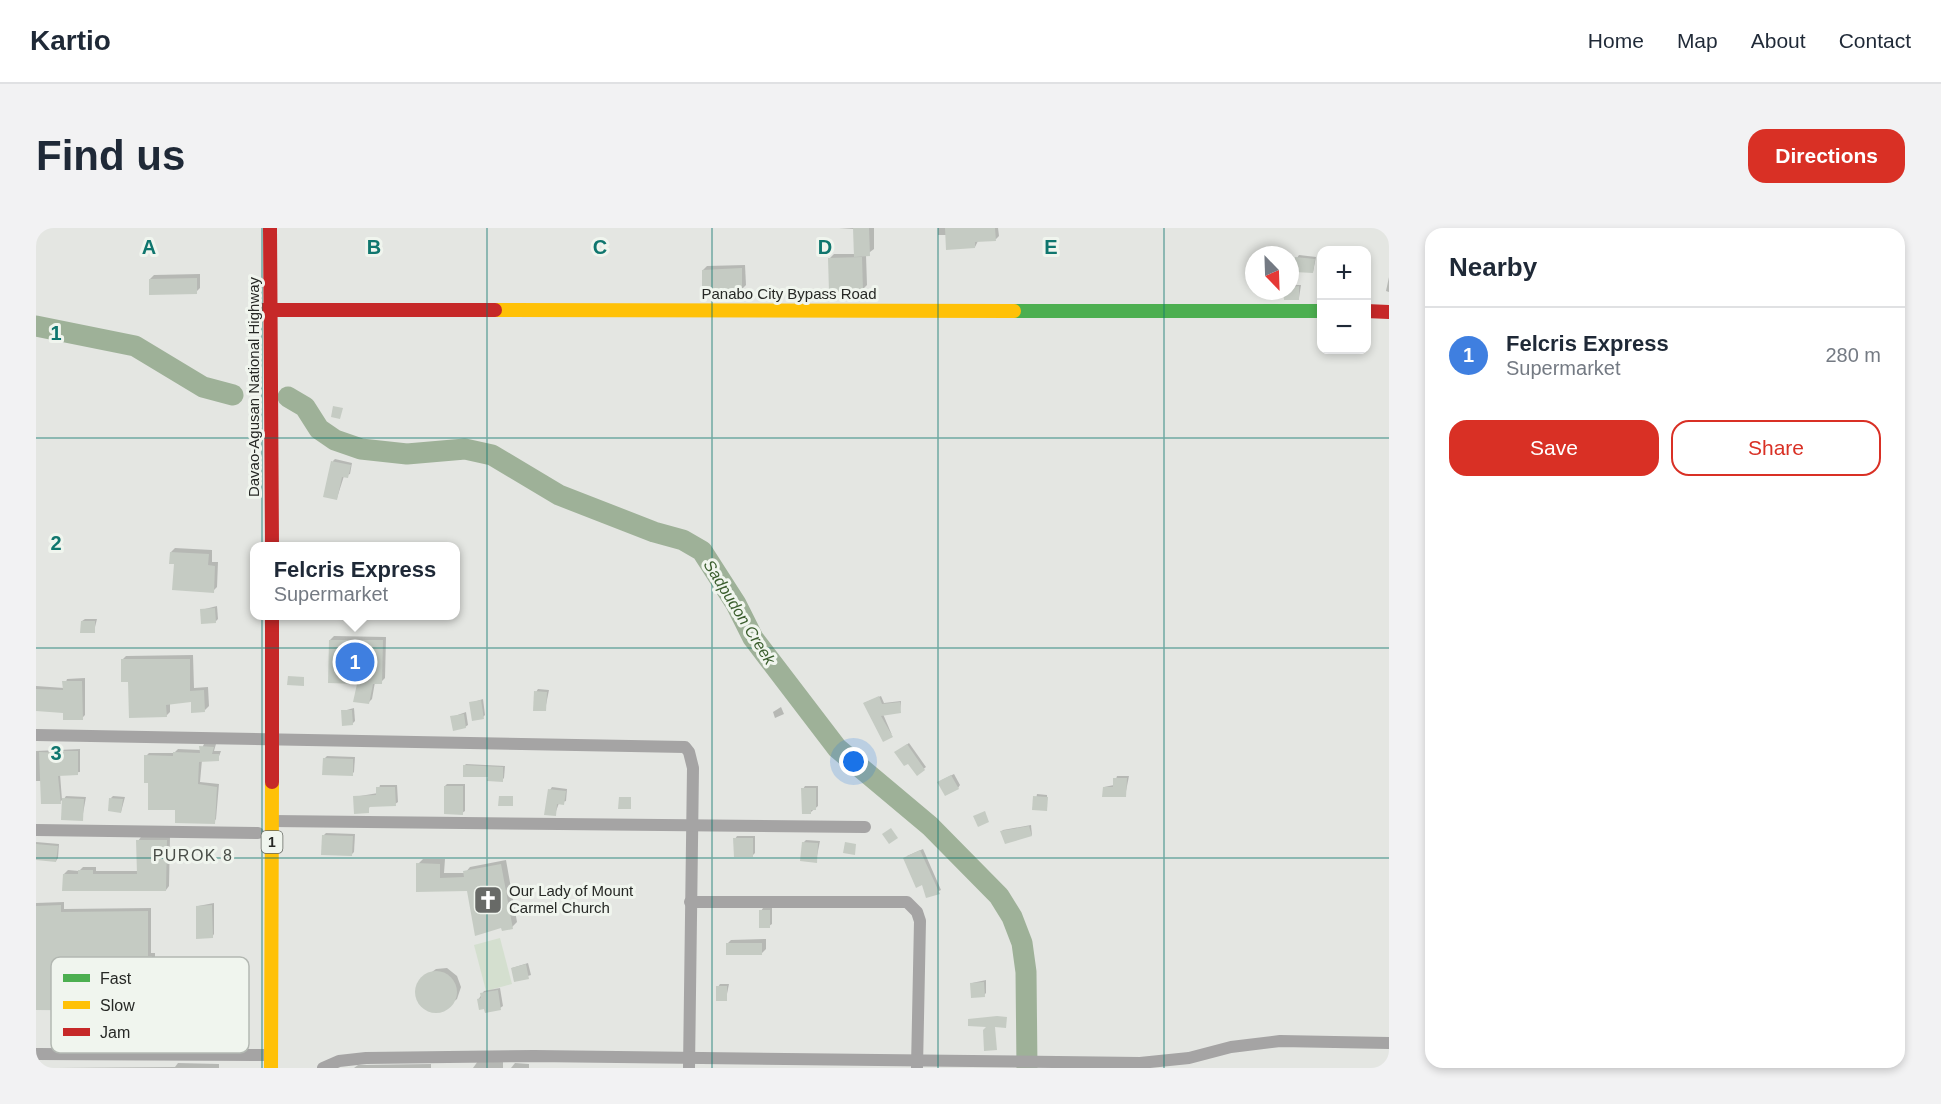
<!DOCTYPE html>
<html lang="en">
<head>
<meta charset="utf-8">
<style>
  body { margin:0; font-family:Helvetica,sans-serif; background:#f2f2f3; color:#1f2937 }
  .controls { position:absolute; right:18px; top:18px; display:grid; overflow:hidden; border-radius:12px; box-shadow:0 3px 9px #0003 }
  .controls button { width:54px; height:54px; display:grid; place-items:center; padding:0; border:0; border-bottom:2px solid #e0e1e3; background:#fff; color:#1f2937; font:30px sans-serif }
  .compass { position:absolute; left:1209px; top:18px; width:54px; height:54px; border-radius:50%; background:#fff; box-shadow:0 3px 9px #0003; rotate:157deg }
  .you { position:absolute; left:818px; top:534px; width:21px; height:21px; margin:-15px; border:4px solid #fff; border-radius:50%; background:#1a73e8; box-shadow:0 0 0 9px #1a73e833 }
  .badge { display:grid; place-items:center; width:39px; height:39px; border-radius:50%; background:#d93025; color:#fff; font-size:20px; font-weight:700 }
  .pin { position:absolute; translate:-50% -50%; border:3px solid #fff; box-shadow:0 2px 6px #0006 }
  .popup { position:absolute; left:214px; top:314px; width:210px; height:78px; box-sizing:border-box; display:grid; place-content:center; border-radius:12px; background:#fff; filter:drop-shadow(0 2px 4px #0005); font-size:20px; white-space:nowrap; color:#747a83 }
  .popup b { font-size:22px; color:#1f2937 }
  .popup::after { content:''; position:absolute; left:50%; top:100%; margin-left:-12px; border:12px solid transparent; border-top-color:#fff }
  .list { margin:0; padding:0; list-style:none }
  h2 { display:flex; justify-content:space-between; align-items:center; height:78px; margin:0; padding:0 24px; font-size:26px }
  h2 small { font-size:20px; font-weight:400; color:#747a83 }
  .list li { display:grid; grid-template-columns:39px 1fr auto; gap:18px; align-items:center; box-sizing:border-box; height:96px; padding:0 24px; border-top:2px solid #e0e1e3 }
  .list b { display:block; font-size:22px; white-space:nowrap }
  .list p { margin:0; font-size:20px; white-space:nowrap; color:#747a83 }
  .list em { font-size:20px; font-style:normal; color:#747a83 }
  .actions { display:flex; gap:12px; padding:18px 24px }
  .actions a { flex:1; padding:14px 0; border:2px solid #d93025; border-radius:18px; text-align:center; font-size:21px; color:#d93025 }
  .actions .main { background:#d93025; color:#fff }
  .map { position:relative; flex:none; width:1353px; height:840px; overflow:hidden; border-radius:18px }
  header { display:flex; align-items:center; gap:36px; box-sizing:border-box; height:84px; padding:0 30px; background:#fff; border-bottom:2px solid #e0e1e3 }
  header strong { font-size:28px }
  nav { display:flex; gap:33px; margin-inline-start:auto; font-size:21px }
  .intro { display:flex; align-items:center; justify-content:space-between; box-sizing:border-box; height:144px; padding:0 36px }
  h1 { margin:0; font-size:42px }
  .button { padding:15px 27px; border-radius:18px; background:#d93025; color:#fff; font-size:21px; font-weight:700 }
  main { display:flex; gap:36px; padding:0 36px }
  aside { flex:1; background:#fff; border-radius:18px; box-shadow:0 3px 9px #0003 }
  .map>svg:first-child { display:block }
</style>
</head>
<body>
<header>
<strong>Kartio</strong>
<nav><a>Home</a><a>Map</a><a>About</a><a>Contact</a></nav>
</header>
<div class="intro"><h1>Find us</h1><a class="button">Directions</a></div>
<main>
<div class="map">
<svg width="1353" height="840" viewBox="0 0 1353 840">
  <rect width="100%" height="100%" fill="#e4e6e2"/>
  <!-- green -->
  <polygon fill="#d4dfcf" points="464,710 476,756 450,763 438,717"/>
  <!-- shadow -->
  <g fill="#0003">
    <polygon points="803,0 838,0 838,21 830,27 831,57 827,61 794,30 798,26 819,26 818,1"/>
    <polygon points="902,0 962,0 963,8 960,11 942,13 939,19 911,7 902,7"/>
    <polygon points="1263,27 1280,29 1277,44 1261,30"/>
    <polygon points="709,37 710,57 706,61 667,42 671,38"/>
    <polygon points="164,46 164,60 160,64 114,51 118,47"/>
    <polygon points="1353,49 1353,64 1350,63"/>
    <polygon points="1254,57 1265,57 1263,70 1249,63 1254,63"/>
    <polygon points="299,231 316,235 314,246 308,248 301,270 297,233"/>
    <polygon points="139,320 176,322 176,334 182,334 181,359 177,363 139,335 135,324"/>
    <polygon points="181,378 182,391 179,394 165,382"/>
    <polygon points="49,391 61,391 58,403 46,393"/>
    <polygon points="298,408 350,409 349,450 345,454 339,454 336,471 332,475 322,454 294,412"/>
    <polygon points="157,427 158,460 172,459 173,478 169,482 156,472 134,475 134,484 130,488 86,432 90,428"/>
    <polygon points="49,450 49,487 46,490 29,483 0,482 0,458 28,460 31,451"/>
    <polygon points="502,461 513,462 509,482 500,464"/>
    <polygon points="845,468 848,475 865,473 864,484 847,486 856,507 828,475"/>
    <polygon points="447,471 449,487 447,489 435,475"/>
    <polygon points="745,479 748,486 739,490 737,484"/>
    <polygon points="318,480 319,493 316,496 307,483"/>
    <polygon points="430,484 432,497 429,499 416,489"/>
    <polygon points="873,515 890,539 881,546 862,523"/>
    <polygon points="168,516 180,516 178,523 185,523 182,531 166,532 164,554 183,556 180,591 177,595 141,581 114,553 110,528 113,525 138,525 142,521 165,522"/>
    <polygon points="44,521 44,544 24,546 26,572 24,574 6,553 0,553 0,523"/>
    <polygon points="291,528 319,529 318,544 316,546 288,531"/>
    <polygon points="430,536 469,538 468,550 466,552 428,538"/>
    <polygon points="918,546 924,557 922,560 906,552"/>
    <polygon points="1081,548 1093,548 1089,568 1068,559 1078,557"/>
    <polygon points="411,556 429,556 429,583 426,585 409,558"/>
    <polygon points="344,557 361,557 362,574 359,576 334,577 332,584 318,569 342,565"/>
    <polygon points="769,558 782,558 782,578 775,584 767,561"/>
    <polygon points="516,559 531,561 530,573 523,575 519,586 514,562"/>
    <polygon points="1001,566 1011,567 1011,582 998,581"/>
    <polygon points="30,568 50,569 46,591 28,571"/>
    <polygon points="77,568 89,569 85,584 75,570"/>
    <polygon points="995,597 996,607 966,603 967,602"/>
    <polygon points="290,605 319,606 318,624 316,626 287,608"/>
    <polygon points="701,608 719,608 719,625 717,627 699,611"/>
    <polygon points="105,609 134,609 133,658 130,662 28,646 32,642 43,643 47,639 60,639 60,643 102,643 102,613"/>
    <polygon points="770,612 784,613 780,633 767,615"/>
    <polygon points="0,614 23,616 22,630 20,633 0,631"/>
    <polygon points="887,621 905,662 891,668 887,655 871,628"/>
    <polygon points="387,631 409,631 408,645 429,645 434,639 470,632 481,694 476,699 432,661 381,662 382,636"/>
    <polygon points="28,674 28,681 115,680 115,725 119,725 119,739 115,742 102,743 103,778 99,782 0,780 0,675"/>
    <polygon points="178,675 178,706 176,709 162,678"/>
    <polygon points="727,680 736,680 736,696 733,698 725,683"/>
    <polygon points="730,711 730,721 726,725 691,716 695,712"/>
    <polygon points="492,735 495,747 479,752 476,740"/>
    <polygon points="411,740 421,748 425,759 421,771 406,783 394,783 384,776 380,765 384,753 400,741"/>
    <polygon points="950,752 950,765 948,767 936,755"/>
    <polygon points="684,756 693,756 690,771 682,759"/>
    <polygon points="464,760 467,778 464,780 442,772 448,763"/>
    <polygon points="442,833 467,834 467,840 437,840"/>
    <polygon points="142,835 183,836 183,840 20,840 139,839"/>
    <polygon points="479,835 493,836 493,840 475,840"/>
    <polygon points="395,836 395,840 318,840 322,837"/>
  </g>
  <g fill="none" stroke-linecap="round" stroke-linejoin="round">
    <!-- river -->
    <g stroke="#9eb198" stroke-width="21">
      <polyline points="0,98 99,118 167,159 197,167"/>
      <polyline points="252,169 269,179 283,201 299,212 325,221 371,226 429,221 456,227 523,267 618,304 647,312 666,323 700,376 717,410 801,520 894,598 963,668 976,689 986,715 990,744 991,840"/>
    </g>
  </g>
  <!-- building -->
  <g fill="#c5cbc3">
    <polygon points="817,0 833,0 834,28 818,29"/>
    <polygon points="909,0 959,0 960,13 939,14 939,20 910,22"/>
    <polygon points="826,29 827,63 793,64 792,30"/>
    <polygon points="1259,29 1279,31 1277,45 1258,44"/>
    <polygon points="706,40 706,63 666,64 666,42"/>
    <polygon points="161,50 161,66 113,67 113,51"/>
    <polygon points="1263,58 1263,72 1248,72 1247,63 1254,63 1254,59"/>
    <polygon points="297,178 307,180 304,191 295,189"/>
    <polygon points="295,233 315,237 312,250 306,249 301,272 287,269"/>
    <polygon points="134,324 173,326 172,337 179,338 178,365 136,362 138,336 133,336"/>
    <polygon points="179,380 180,395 165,396 164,381"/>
    <polygon points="45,393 59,393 59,405 44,405"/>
    <polygon points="293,412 347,412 346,456 337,456 333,476 317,474 321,456 292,455"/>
    <polygon points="85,431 154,431 154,463 168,462 169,484 155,485 155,474 130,477 131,489 93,490 92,454 85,454"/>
    <polygon points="252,448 268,449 268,458 251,457"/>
    <polygon points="26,453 46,453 47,492 27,492 27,485 0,483 0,461 27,462"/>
    <polygon points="498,463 511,464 510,483 497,483"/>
    <polygon points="843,468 846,476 864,474 865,485 845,488 857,509 847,514 827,475"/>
    <polygon points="445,472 448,491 436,493 433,474"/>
    <polygon points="305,482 316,482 317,497 306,498"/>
    <polygon points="428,486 430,500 417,503 414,488"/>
    <polygon points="871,516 889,542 881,548 872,536 868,538 858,524"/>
    <polygon points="163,518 178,519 176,526 183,526 183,533 163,534 162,556 181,559 179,596 139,595 139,582 112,582 112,555 108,555 108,527 137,528 137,524 164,525"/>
    <polygon points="26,523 42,523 42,547 22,548 25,576 5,576 3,524 26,525"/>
    <polygon points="287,530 317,531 317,548 286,547"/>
    <polygon points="427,537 467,539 467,554 451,553 452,549 427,549"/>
    <polygon points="915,547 923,561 909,568 901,554"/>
    <polygon points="1077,550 1091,550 1090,569 1066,569 1067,559 1077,559"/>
    <polygon points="408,558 427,558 427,587 408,586"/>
    <polygon points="340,559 359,559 360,578 333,579 333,585 318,586 317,568 340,567"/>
    <polygon points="765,560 780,560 780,582 775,582 775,586 766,586"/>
    <polygon points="512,561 530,563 528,577 521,576 520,588 508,587"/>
    <polygon points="463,568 477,568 477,578 462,578"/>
    <polygon points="997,568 1012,569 1011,583 996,582"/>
    <polygon points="583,569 595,569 595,581 582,581"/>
    <polygon points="26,570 48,571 47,593 25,592"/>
    <polygon points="73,570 87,571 85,585 72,583"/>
    <polygon points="949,583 953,594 942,599 937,588"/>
    <polygon points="993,598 996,608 969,616 964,603"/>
    <polygon points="855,600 862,610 853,616 846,606"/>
    <polygon points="286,607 317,608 316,628 285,627"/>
    <polygon points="697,610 717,610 717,629 698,629"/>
    <polygon points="100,612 131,612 130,663 26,663 27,646 42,646 42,642 57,642 57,646 101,646"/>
    <polygon points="766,614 782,615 781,635 764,633"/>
    <polygon points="809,614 820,616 819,627 807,625"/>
    <polygon points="0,616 22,618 20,634 0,632"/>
    <polygon points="884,622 904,666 890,670 886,657 880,660 867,630"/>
    <polygon points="380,635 404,636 404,650 428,649 427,643 465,636 477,701 466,703 465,700 439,708 431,663 380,664"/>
    <polygon points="25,677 25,684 112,683 112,728 116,728 116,744 99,744 99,783 0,782 0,678"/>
    <polygon points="176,677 177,710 160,711 160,678"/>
    <rect x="723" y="682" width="11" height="18"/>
    <rect x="690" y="715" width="36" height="12"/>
    <polygon points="490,736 493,751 478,754 475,740"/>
    <circle cx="400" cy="764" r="21"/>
    <polygon points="948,754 949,769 935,770 934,755"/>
    <rect x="680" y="758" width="11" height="15"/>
    <polygon points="462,762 465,782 449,785 448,781 443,782 441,771 445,770 444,765"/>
    <polygon points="961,788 971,789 970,800 959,799 961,822 948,823 947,802 950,799 932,798 932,791"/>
  </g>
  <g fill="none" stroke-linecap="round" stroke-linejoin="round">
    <!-- street -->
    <g stroke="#a5a4a4" stroke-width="12">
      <polyline points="0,507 649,519 653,524 657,540 653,840"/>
      <polyline points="236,593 829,599"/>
      <polyline points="0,602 222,605"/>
      <polyline points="654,674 871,674 881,684 884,693 881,839"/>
      <polyline points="0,826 235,827"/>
      <polyline points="287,840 303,833 330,830 498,828 1104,835 1153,830 1195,819 1244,813 1353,815"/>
    </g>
    <!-- fast -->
    <polyline stroke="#4caf50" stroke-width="14" points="978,83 1286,83"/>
    <!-- slow -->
    <g stroke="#ffc107" stroke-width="14">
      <polyline points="459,82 978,83"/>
      <polyline points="235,840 236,554"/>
    </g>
    <!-- jam -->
    <g stroke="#c62828" stroke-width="14">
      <polyline points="234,0 236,318"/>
      <polyline points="221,82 459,82"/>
      <polyline points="1330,83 1353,84"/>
      <polyline points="236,554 236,388"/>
    </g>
  </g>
  <!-- grid -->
  <path fill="none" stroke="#0f766e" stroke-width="1.5" stroke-opacity="0.55" d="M226 0V840M451 0V840M676 0V840M902 0V840M1128 0V840M0 210H1353M0 420H1353M0 630H1353"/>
  <!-- icons -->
  <defs>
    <g id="church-square" transform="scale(1.5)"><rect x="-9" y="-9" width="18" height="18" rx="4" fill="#686a67" stroke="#f0f5ee"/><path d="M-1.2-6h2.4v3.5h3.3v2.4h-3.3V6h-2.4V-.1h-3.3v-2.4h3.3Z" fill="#fff"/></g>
  </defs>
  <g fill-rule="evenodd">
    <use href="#church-square" x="452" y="672"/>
  </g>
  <g text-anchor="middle" stroke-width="6" stroke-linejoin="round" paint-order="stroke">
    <!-- shield labels -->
    <rect fill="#f0f5ee" stroke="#636661" stroke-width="1.5" x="225.5" y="603" width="21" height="22" rx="4.5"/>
    <g font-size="14" font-weight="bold" fill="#262825">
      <text x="236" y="619">1</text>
    </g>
    <!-- street labels -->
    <g font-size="15" fill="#262825" stroke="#f0f5ee">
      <text x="753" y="71">Panabo City Bypass Road</text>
      <text transform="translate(218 159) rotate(-90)" y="5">Davao-Agusan National Highway</text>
    </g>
    <!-- poi labels -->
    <g font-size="15" fill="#262825" stroke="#f0f5ee" text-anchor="start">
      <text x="473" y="668">Our Lady of Mount<tspan x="473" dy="17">Carmel Church</tspan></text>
    </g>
    <!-- water labels -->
    <g font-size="16" font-style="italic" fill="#385c2b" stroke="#f0f5ee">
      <text transform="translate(704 384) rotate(58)" y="6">Sadpudon Creek</text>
    </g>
    <!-- neighbourhood labels -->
    <g font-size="16" letter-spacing="1.5" fill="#494d48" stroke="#f0f5ee">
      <text x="157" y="633">PUROK 8</text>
    </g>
  </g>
  <!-- legend -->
  <rect x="15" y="729" width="198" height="96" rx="9" fill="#f0f5ee" stroke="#b3b8b2" stroke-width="1.5"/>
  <rect x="27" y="746" width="27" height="8" fill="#4caf50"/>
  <rect x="27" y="773" width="27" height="8" fill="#ffc107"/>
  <rect x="27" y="800" width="27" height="8" fill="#c62828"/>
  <g font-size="16" fill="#262825">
    <text x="64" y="756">Fast</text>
    <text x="64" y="783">Slow</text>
    <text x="64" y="810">Jam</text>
  </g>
  <g font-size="20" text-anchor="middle" font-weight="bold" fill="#0f766e" stroke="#f0f5ee" stroke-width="6" stroke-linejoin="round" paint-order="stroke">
    <text x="113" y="26">A</text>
    <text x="338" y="26">B</text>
    <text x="564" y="26">C</text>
    <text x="789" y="26">D</text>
    <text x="1015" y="26">E</text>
    <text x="20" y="112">1</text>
    <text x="20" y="322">2</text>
    <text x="20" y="532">3</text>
  </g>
</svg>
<div class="controls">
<button>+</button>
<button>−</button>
</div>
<svg class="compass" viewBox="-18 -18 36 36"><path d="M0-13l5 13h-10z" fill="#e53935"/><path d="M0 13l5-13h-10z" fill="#747a83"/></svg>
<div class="you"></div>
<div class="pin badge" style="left:319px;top:434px;background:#3f7fe0">1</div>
<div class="popup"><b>Felcris Express</b>Supermarket</div>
</div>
<aside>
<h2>Nearby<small></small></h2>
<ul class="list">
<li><span class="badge" style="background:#3f7fe0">1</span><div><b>Felcris Express</b><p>Supermarket</p></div><em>280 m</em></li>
</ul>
<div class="actions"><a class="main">Save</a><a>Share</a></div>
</aside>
</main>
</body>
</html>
